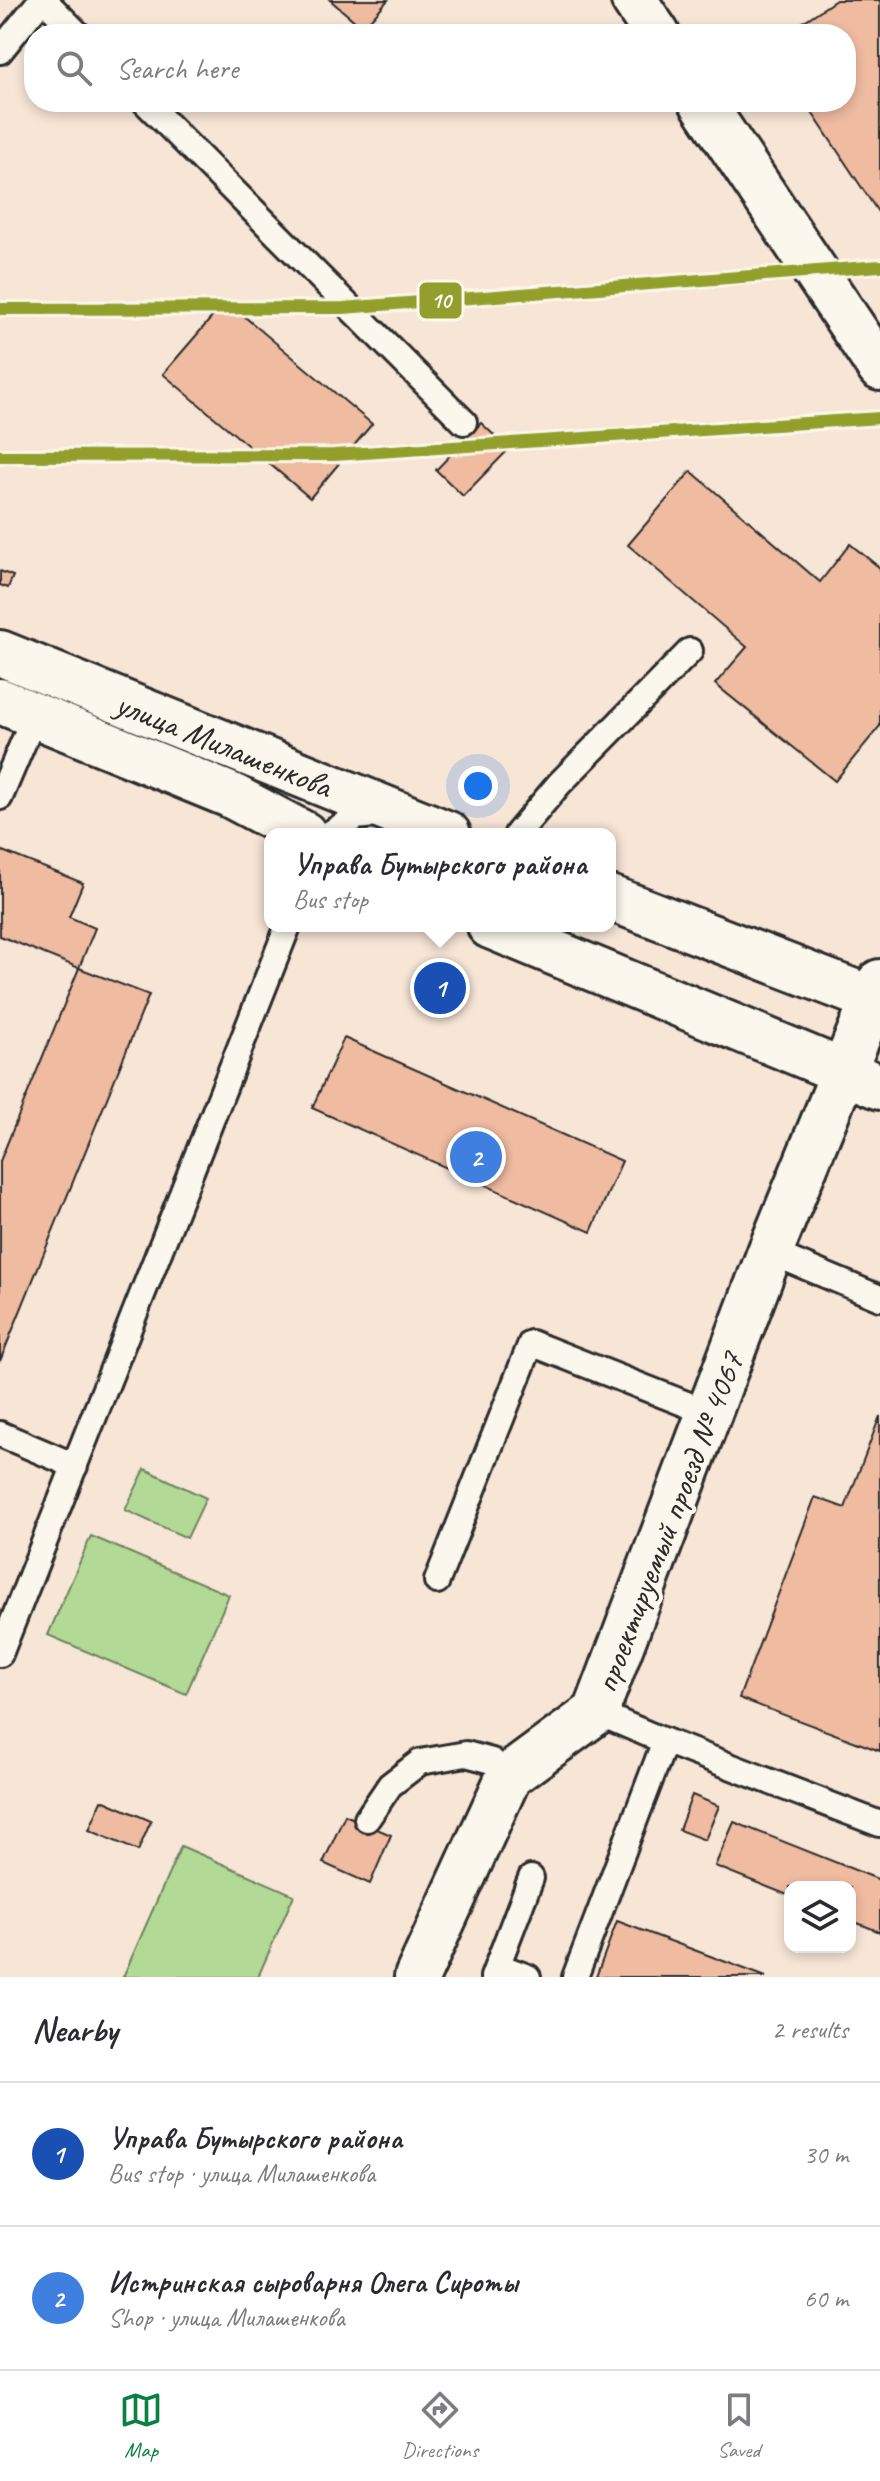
<!DOCTYPE html>
<html lang="en">
<head>
<meta charset="utf-8">
<style>
  body { margin:0; font-family:Caveat,sans-serif; background:#f2f2f3; color:#2b2b33 }
  .controls { position:absolute; right:24px; bottom:24px; display:grid; overflow:hidden; border-radius:16px; box-shadow:0 4px 12px #0003 }
  .controls button { width:72px; height:72px; display:grid; place-items:center; padding:0; border:0; border-bottom:2px solid #e1e1e2; background:#fff; color:#2b2b33; font:40px sans-serif }
  .you { position:absolute; left:478px; top:786px; width:28px; height:28px; margin:-20px; border:6px solid #fff; border-radius:50%; background:#1a73e8; box-shadow:0 0 0 12px #1a73e833 }
  .badge { display:grid; place-items:center; width:52px; height:52px; border-radius:50%; background:#0b8043; color:#fff; font-size:26px; font-weight:700 }
  .pin { position:absolute; translate:-50% -50%; border:4px solid #fff; box-shadow:0 2px 8px #0006 }
  .popup { position:absolute; left:264px; top:828px; width:352px; height:104px; box-sizing:border-box; display:grid; place-content:center; border-radius:16px; background:#fff; filter:drop-shadow(0 2px 6px #0005); font-size:26px; white-space:nowrap; color:#7c7c81 }
  .popup b { font-size:30px; color:#2b2b33 }
  .popup::after { content:''; position:absolute; left:50%; top:100%; margin-left:-16px; border:16px solid transparent; border-top-color:#fff }
  .list { margin:0; padding:0; list-style:none }
  h2 { display:flex; justify-content:space-between; align-items:center; height:104px; margin:0; padding:0 32px; font-size:34px }
  h2 small { font-size:26px; font-weight:400; color:#7c7c81 }
  .list li { display:grid; grid-template-columns:52px 1fr auto; gap:24px; align-items:center; box-sizing:border-box; height:144px; padding:0 32px; border-top:2px solid #e1e1e2 }
  .list b { display:block; font-size:30px; white-space:nowrap }
  .list p { margin:0; font-size:26px; white-space:nowrap; color:#7c7c81 }
  .list em { font-size:26px; font-style:normal; color:#7c7c81 }
  .icon { flex:none; width:44px; height:44px; fill:none; stroke:currentColor; stroke-width:2; stroke-linecap:round; stroke-linejoin:round }
  .map { position:relative; flex:none; width:880px; height:1977px; overflow:hidden }
  .search { position:absolute; background:#fff; box-shadow:0 4px 12px #0003; left:24px; right:24px; top:24px; height:88px; display:flex; align-items:center; gap:20px; box-sizing:border-box; padding:0 28px; border-radius:32px; color:#7c7c81; font-size:30px }
  .sheet { height:392px; background:#fff }
  nav { display:flex; justify-content:space-around; align-items:center; box-sizing:border-box; height:112px; border-top:2px solid #e1e1e2; background:#fff; font-size:22px; color:#7c7c81 }
  nav a { display:grid; justify-items:center; gap:4px }
  nav .on { color:#0b8043 }
  .map>svg:first-child { display:block }
</style>
</head>
<body>
<div class="map">
<svg width="880" height="1977" viewBox="0 0 880 1977">
  <rect width="100%" height="100%" fill="#f7e5d6"/>
  <filter id="ink" filterUnits="userSpaceOnUse"><feTurbulence type="fractalNoise" baseFrequency=".0125" numOctaves="2"/><feDisplacementMap in="SourceGraphic" scale="16" xChannelSelector="R" yChannelSelector="G"/><feConvolveMatrix kernelMatrix="1 2 1 2 8 2 1 2 1" color-interpolation-filters="sRGB"/></filter>
  <g filter="url(#ink)">
    <!-- green -->
    <g fill="#b2d995" stroke="#6e8260" stroke-width="2">
      <polygon points="145,1469 206,1498 187,1538 125,1510"/>
      <polygon points="91,1536 229,1595 186,1694 48,1635"/>
      <polygon points="181,1846 294,1895 258,1977 123,1977"/>
    </g>
    <!-- building -->
    <g fill="#efbba1" stroke="#2b2b2b" stroke-width="2">
      <polygon points="330,0 388,0 363,28"/>
      <polygon points="836,0 880,0 880,215 805,102 846,102 846,34 785,34"/>
      <polygon points="226,301 372,424 310,498 163,374"/>
      <polygon points="481,423 509,449 463,496 436,470"/>
      <polygon points="691,471 820,582 850,544 880,568 880,726 835,781 715,684 747,647 628,545"/>
      <polygon points="0,571 13,576 8,588 0,585"/>
      <polygon points="0,850 83,883 69,917 95,928 79,968 0,936"/>
      <polygon points="79,968 149,995 0,1361 0,1161"/>
      <polygon points="344,1038 622,1161 591,1232 312,1108"/>
      <polygon points="880,1416 880,1751 739,1698 815,1497 845,1508"/>
      <polygon points="692,1795 719,1806 705,1840 679,1830"/>
      <polygon points="102,1800 151,1821 138,1851 89,1830"/>
      <polygon points="345,1815 391,1835 370,1884 323,1863"/>
      <polygon points="734,1822 880,1880 880,1932 850,1920 850,1887 790,1887 790,1896 715,1866"/>
      <polygon points="617,1921 766,1977 596,1977"/>
    </g>
    <g fill="none" stroke-linecap="round" stroke-linejoin="round">
      <!-- service casing -->
      <g stroke="#2b2b2b" stroke-width="30">
        <g id="service">
          <polyline points="44,0 78,34"/>
          <polyline points="0,51 41,0"/>
          <polyline points="145,102 464,422"/>
          <polyline points="0,797 35,715"/>
          <polyline points="329,834 356,817 383,814"/>
          <polyline points="517,834 559,784 690,651"/>
          <polyline points="770,1252 880,1298"/>
          <polyline points="0,1434 75,1466"/>
          <polyline points="437,1581 531,1343 709,1413"/>
          <polyline points="0,1654 288,926"/>
          <polyline points="596,1712 657,1738 880,1824"/>
          <polyline points="367,1819 390,1785 420,1762 466,1754 492,1761 509,1776"/>
          <polyline points="498,1966 528,1977"/>
          <polyline points="493,1977 531,1878"/>
          <polyline points="575,1977 665,1741"/>
        </g>
      </g>
      <!-- minor casing -->
      <g stroke="#2b2b2b" stroke-width="50">
        <polyline id="minor" points="417,1977 509,1776 596,1712 770,1252 844,1071"/>
      </g>
      <!-- tertiary casing -->
      <g stroke="#2b2b2b" stroke-width="50">
        <g id="tertiary">
          <polyline points="634,0 657,34"/>
          <polyline points="702,102 880,368"/>
          <polyline points="844,1071 880,982"/>
        </g>
      </g>
      <!-- secondary casing -->
      <g stroke="#2b2b2b" stroke-width="50">
        <g id="secondary">
          <polyline points="0,653 448,834"/>
          <polyline points="0,701 230,795 304,834"/>
          <polyline points="610,898 880,1002"/>
          <polyline points="490,926 880,1087"/>
        </g>
      </g>
      <!-- service -->
      <use href="#service" stroke="#fbf7ec" stroke-width="24"/>
      <!-- minor -->
      <use href="#minor" stroke="#fbf7ec" stroke-width="44"/>
      <!-- tertiary -->
      <use href="#tertiary" stroke="#fbf7ec" stroke-width="44"/>
      <!-- secondary -->
      <use href="#secondary" stroke="#fbf7ec" stroke-width="44"/>
      <!-- metro-1 casing -->
      <g stroke="#fbf7ec" stroke-width="18">
        <g id="metro-1">
          <polyline points="0,309 343,308 880,266"/>
          <polyline points="0,456 334,455 880,418"/>
        </g>
      </g>
      <!-- metro-1 -->
      <use href="#metro-1" stroke="#929f2c" stroke-width="12"/>
    </g>
  </g>
  <g text-anchor="middle" stroke-width="8" stroke-linejoin="round" paint-order="stroke">
    <!-- street labels -->
    <g font-size="34" fill="#2b2b2b" stroke="#fbf7ec">
      <text transform="translate(224 744) rotate(22)" y="12">улица Милашенкова</text>
      <text transform="translate(668 1522) rotate(-69)" y="12">проектируемый проезд № 4067</text>
    </g>
  </g>
  <rect stroke="#fbf7ec" stroke-width="3" x="418" y="281" width="45" height="39" rx="8" fill="#929f2c"/>
  <g font-size="22" text-anchor="middle" font-weight="bold" fill="#fff">
    <text x="441" y="308">10</text>
  </g>
</svg>
<div class="controls">
<button><svg class="icon" aria-label="layers" viewBox="0 0 24 24"><path d="M12 4l9 5-9 5-9-5zM3 14l9 5 9-5"/></svg></button>
</div>
<div class="you"></div>
<div class="pin badge" style="left:440px;top:988px;background:#1a4fb4">1</div>
<div class="popup"><b>Управа Бутырского района</b>Bus stop</div>
<div class="pin badge" style="left:476px;top:1157px;background:#3f7fe0">2</div>
<div class="search"><svg class="icon" aria-label="search" viewBox="0 0 24 24"><circle cx="10" cy="10" r="6"/><path d="M15 15l6 6"/></svg>Search here</div>
</div>
<section class="sheet">
<h2>Nearby<small>2 results</small></h2>
<ul class="list">
<li><span class="badge" style="background:#1a4fb4">1</span><div><b>Управа Бутырского района</b><p>Bus stop · улица Милашенкова</p></div><em>30 m</em></li>
<li><span class="badge" style="background:#3f7fe0">2</span><div><b>Истринская сыроварня Олега Сироты</b><p>Shop · улица Милашенкова</p></div><em>60 m</em></li>
</ul>
</section>
<nav>
<a class="on"><svg class="icon" aria-label="map" viewBox="0 0 24 24"><path d="M3 6l6-2 6 2 6-2v14l-6 2-6-2-6 2zM9 4v14M15 6v14"/></svg>Map</a>
<a><svg class="icon" aria-label="directions" viewBox="0 0 24 24"><path d="M12 3l9 9-9 9-9-9zM9 14v-3h6M13 9l2 2-2 2"/></svg>Directions</a>
<a><svg class="icon" aria-label="saved" viewBox="0 0 24 24"><path d="M7 4h10v16l-5-4-5 4z"/></svg>Saved</a>
</nav>
</body>
</html>
